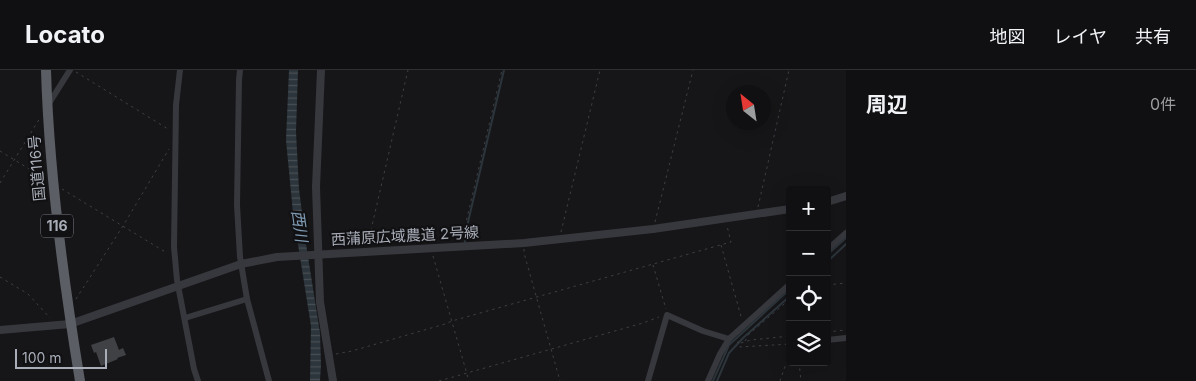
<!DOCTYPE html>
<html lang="ja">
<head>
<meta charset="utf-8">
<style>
  body { margin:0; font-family:Inter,"Noto Sans JP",sans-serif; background:#19191b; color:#f1f3f6 }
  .controls { position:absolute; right:15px; bottom:15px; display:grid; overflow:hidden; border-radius:5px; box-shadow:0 5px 20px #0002 }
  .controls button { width:45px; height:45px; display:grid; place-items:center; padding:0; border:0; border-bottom:1px solid #303032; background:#101012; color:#f1f3f6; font:25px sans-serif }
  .compass { position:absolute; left:726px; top:15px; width:45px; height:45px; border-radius:50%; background:#101012; box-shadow:0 5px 20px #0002; rotate:330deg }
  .scale { position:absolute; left:15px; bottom:12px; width:92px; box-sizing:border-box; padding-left:5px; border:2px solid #a8adb8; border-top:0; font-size:14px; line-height:18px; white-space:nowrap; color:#a8adb8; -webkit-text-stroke:4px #111113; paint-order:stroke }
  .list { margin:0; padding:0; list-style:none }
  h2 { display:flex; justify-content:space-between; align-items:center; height:65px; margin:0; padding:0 20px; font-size:21px }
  h2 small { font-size:16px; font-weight:400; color:#9c9d9f }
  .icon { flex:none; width:28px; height:28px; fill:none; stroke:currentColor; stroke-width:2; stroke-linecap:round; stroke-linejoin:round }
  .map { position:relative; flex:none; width:846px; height:311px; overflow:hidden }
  header { display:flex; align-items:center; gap:30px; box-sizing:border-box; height:70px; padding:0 25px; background:#101012; border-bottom:1px solid #303032 }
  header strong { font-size:24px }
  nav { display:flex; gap:28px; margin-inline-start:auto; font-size:18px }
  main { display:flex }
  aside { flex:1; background:#101012 }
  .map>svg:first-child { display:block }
</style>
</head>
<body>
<header>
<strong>Locato</strong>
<nav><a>地図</a><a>レイヤ</a><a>共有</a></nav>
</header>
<main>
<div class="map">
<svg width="846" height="311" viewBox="0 0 846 311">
  <defs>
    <pattern id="water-rules" width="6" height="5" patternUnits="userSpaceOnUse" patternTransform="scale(1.25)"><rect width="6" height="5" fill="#2c353c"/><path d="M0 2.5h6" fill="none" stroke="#485056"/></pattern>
  </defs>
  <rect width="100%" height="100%" fill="#161618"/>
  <!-- water -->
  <polygon fill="url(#water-rules)" points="289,0 298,0 296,62 299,119 306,174 320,263 321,295 320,311 310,311 311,256 293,143 286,70"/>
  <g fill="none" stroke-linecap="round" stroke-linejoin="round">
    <!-- stream -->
    <g stroke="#2c353c" stroke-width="2">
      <polyline points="465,172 468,152 504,0"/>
      <polyline points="827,185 846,168"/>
      <polyline points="827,192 846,174"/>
      <polyline points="713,311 729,275 790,219"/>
      <polyline points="717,311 729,283 743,268 790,226"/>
    </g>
  </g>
  <!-- building -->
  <polygon fill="#404145" points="114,267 119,280 123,278 126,285 117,288 118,289 101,296 96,282 94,283 91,275"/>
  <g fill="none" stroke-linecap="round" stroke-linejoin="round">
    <!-- path -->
    <g stroke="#3d3f44" stroke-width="1" stroke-dasharray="2.5 4" stroke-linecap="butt">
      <polyline points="76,2 168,59"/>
      <polyline points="0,81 44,108"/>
      <polyline points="0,113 40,48"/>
      <polyline points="62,119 167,183"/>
      <polyline points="758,137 789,0"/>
      <polyline points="655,152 693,0"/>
      <polyline points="561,162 600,0"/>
      <polyline points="462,169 502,0"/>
      <polyline points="368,173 408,0"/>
      <polyline points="721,175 742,250"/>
      <polyline points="524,179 524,183 560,311"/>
      <polyline points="433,186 469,311"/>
      <polyline points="653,195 666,239"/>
      <polyline points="0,207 28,224 50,248"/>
      <polyline points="827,215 846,213"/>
      <polyline points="76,229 123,156 169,79"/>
      <polyline points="827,262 846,260"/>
      <polyline points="745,271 749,264 790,229"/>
      <polyline points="737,272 740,273 740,277 790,274"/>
      <polyline points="741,273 751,270 790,266"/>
      <polyline points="336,284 352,281 445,254 452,251 731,172 727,156"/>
      <polyline points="799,292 801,311"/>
      <polyline points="439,311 643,253 659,247"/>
      <polyline points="780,311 790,282"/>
    </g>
    <!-- minor -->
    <g stroke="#37383d" stroke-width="6">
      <polyline points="180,0 176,35 174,177 177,210 194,299 198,311"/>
      <polyline points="240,0 239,10 237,135 240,187 247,229 269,311"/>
      <polyline points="48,35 70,0"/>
      <polyline points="827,180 846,163"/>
      <polyline points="185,248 247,229"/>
      <polyline points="827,270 846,268"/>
      <polyline points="648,311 667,245 703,261 729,269"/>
      <polyline points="708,311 720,284 729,269 790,214"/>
    </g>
    <!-- tertiary -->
    <g stroke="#37383d" stroke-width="8">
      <polyline points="321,0 316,117 320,232 333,311"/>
      <polyline points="827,132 846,126"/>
      <polyline points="0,260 70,254 241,194 277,187 524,173 653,159 790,139"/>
    </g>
    <!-- trunk -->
    <path stroke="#5b5e65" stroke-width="10" d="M46 0C49 104 63 208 80 311"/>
  </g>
  <g text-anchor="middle" stroke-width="4.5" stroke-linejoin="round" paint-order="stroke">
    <!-- shield labels -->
    <rect fill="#111113" stroke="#7b7e86" stroke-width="1" x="41" y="144.5" width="32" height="23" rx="4"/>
    <g font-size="14" font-weight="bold" fill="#a8adb8">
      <text x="57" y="161">116</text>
    </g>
    <!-- street labels -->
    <g font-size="15" fill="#a8adb8" stroke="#111113">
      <text transform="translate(37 98) rotate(-95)" y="5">国道116号</text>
      <text transform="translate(405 166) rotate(-3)" y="5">西蒲原広域農道 2号線</text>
    </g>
    <!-- water labels -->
    <g font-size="16" font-style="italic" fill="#7f9bb3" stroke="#111113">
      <text transform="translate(300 156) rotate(82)" y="6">西川</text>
    </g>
  </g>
</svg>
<div class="controls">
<button>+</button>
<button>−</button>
<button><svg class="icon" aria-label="locate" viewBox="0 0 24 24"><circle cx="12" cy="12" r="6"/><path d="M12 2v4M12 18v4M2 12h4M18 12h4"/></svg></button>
<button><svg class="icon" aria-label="layers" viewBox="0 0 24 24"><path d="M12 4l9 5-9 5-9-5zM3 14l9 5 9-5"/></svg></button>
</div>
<svg class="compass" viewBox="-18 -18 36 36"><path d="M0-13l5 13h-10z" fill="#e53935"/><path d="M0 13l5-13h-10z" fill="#9c9d9f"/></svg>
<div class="scale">100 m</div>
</div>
<aside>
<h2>周辺<small>0件</small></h2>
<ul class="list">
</ul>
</aside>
</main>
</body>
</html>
